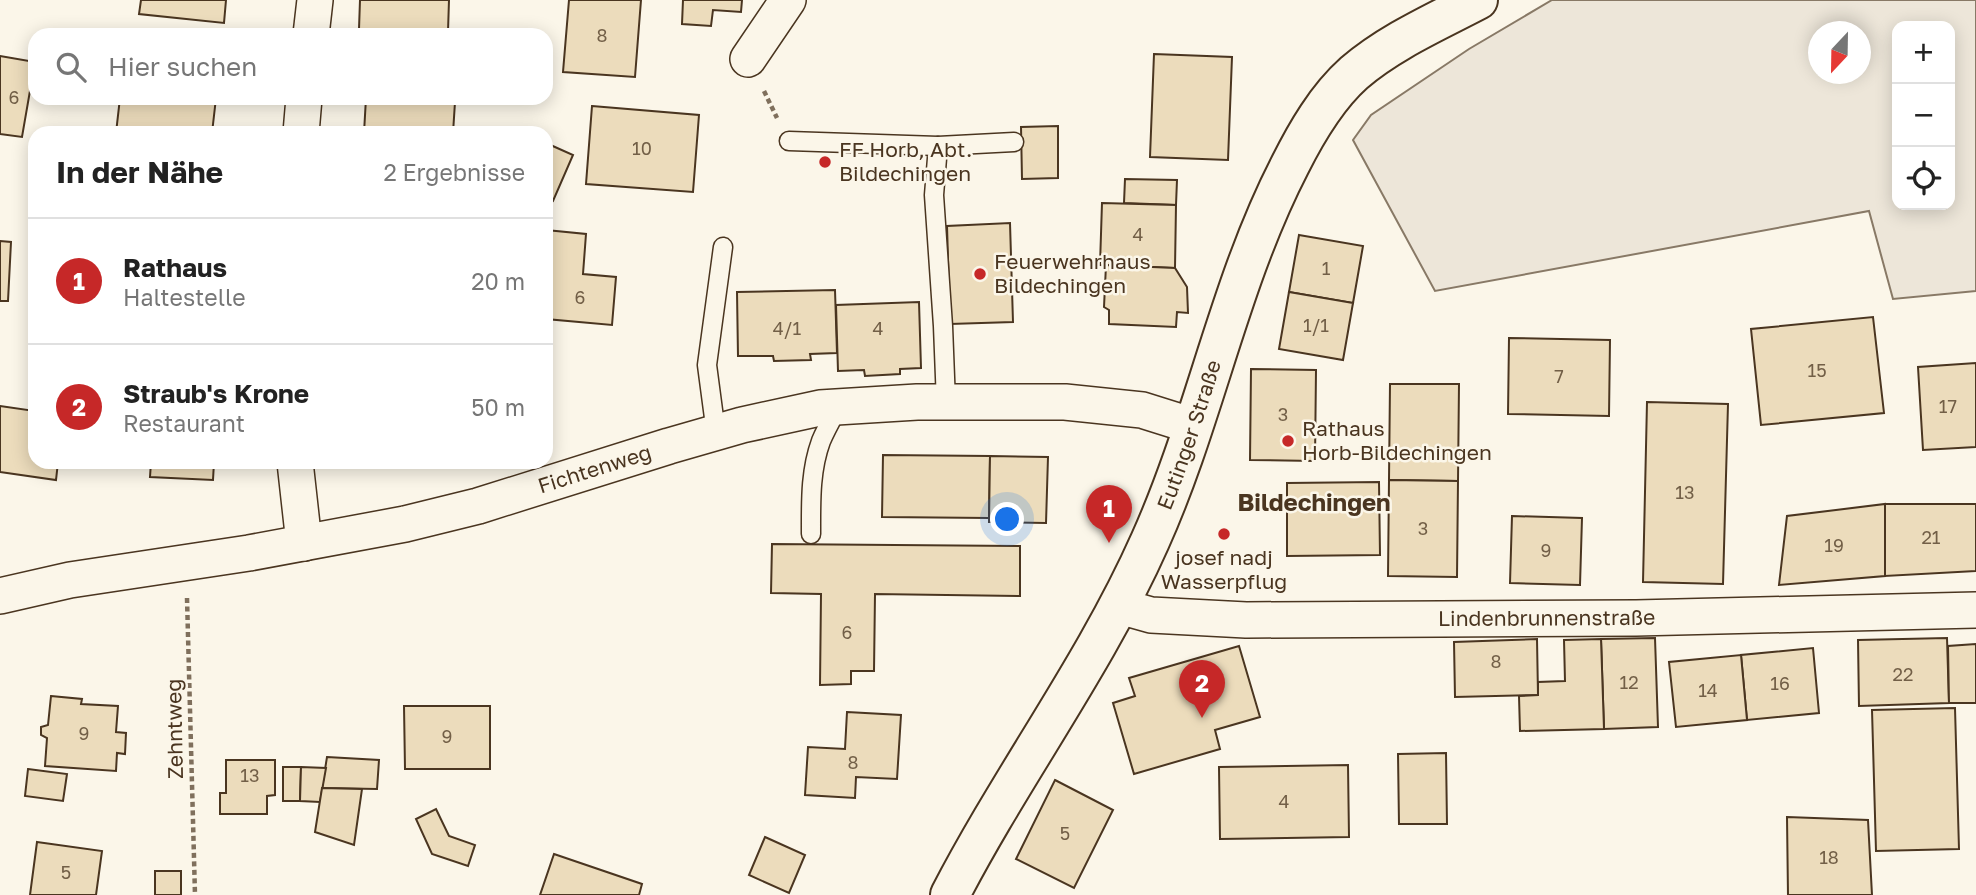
<!DOCTYPE html>
<html lang="de">
<head>
<meta charset="utf-8">
<style>
  body { margin:0; font-family:"Golos Text",sans-serif; background:#f6f6f6; color:#222 }
  .controls { position:absolute; right:21px; top:21px; display:grid; overflow:hidden; border-radius:14px; box-shadow:0 4px 18px #0003 }
  .controls button { width:63px; height:63px; display:grid; place-items:center; padding:0; border:0; border-bottom:2px solid #e0e0e0; background:#fff; color:#222; font:35px sans-serif }
  .compass { position:absolute; left:1808px; top:21px; width:63px; height:63px; border-radius:50%; background:#fff; box-shadow:0 4px 18px #0003; rotate:202deg }
  .you { position:absolute; left:1008px; top:520px; width:24px; height:24px; margin:-18px; border:5px solid #fff; border-radius:50%; background:#1a73e8; box-shadow:0 0 0 10px #1a73e833 }
  .badge { display:grid; place-items:center; width:46px; height:46px; border-radius:50%; background:#c62828; color:#fff; font-size:23px; font-weight:700 }
  .pin { position:absolute; translate:-50% -58px; filter:drop-shadow(0 2px 4px #0008) }
  .pin::after { content:''; position:absolute; top:37px; width:24px; height:21px; background:inherit; clip-path:polygon(0 0,100% 0,50% 100%) }
  .list { margin:0; padding:0; list-style:none }
  h2 { display:flex; justify-content:space-between; align-items:center; height:91px; margin:0; padding:0 28px; font-size:30px }
  h2 small { font-size:23px; font-weight:400; color:#767676 }
  .list li { display:grid; grid-template-columns:46px 1fr auto; gap:21px; align-items:center; box-sizing:border-box; height:126px; padding:0 28px; border-top:2px solid #e0e0e0 }
  .list b { display:block; font-size:26px; white-space:nowrap }
  .list p { margin:0; font-size:23px; white-space:nowrap; color:#767676 }
  .list em { font-size:23px; font-style:normal; color:#767676 }
  .icon { flex:none; width:38px; height:38px; fill:none; stroke:currentColor; stroke-width:2; stroke-linecap:round; stroke-linejoin:round }
  .map { position:relative; flex:none; width:1976px; height:895px; overflow:hidden }
  .search { position:absolute; background:#fff; box-shadow:0 4px 18px #0003; left:28px; top:28px; width:525px; height:77px; display:flex; align-items:center; gap:18px; box-sizing:border-box; padding:0 24px; border-radius:21px; color:#767676; font-size:26px }
  .panel { position:absolute; background:#fff; box-shadow:0 4px 18px #0003; left:28px; top:126px; width:525px; height:343px; border-radius:21px }
  .map>svg:first-child { display:block }
</style>
</head>
<body>
<div class="map">
<svg width="1976" height="895" viewBox="0 0 1976 895">
  <rect width="100%" height="100%" fill="#fbf6e9"/>
  <!-- green -->
  <path fill="#ede6d9" stroke="#887966" stroke-width="2" fill-rule="evenodd" d="M1552 0H1976V291L1893 299 1869 211 1435 291 1353 140 1371 115 1469 49ZM1897 26H1950V205H1897ZM1818 32H1860V74H1818Z"/>
  <!-- building -->
  <g fill="#ecdcbc" stroke="#4a3520" stroke-width="2">
    <polygon points="141,0 226,0 224,23 139,14"/>
    <polygon points="360,0 449,0 448,32 359,29"/>
    <polygon points="569,0 641,0 635,77 563,72"/>
    <polygon points="683,0 742,0 741,12 713,10 711,26 682,24"/>
    <polygon points="1154,54 1232,57 1228,160 1150,157"/>
    <polygon points="0,56 35,62 22,137 0,134"/>
    <polygon points="120,98 216,98 212,133 116,133"/>
    <polygon points="366,98 455,102 453,133 364,133"/>
    <polygon points="592,106 699,115 693,192 586,184"/>
    <polygon points="1058,126 1058,178 1022,179 1021,127"/>
    <polygon points="546,143 573,155 553,201 546,198"/>
    <polygon points="1125,179 1177,180 1176,205 1124,203"/>
    <polygon points="1102,203 1176,205 1175,268 1100,265"/>
    <polygon points="1010,223 1013,322 950,324 947,226"/>
    <polygon points="546,230 586,234 583,274 616,277 612,325 546,319"/>
    <polygon points="1299,235 1363,246 1353,303 1289,292"/>
    <polygon points="0,241 11,242 8,301 0,301"/>
    <polygon points="1106,265 1175,268 1187,287 1188,313 1177,312 1176,327 1109,324 1109,310 1104,307"/>
    <polygon points="835,290 837,353 810,354 811,360 774,361 773,356 738,356 737,292"/>
    <polygon points="1289,292 1353,303 1343,360 1279,349"/>
    <polygon points="919,302 921,368 900,369 900,374 865,376 864,370 838,371 836,305"/>
    <polygon points="1873,317 1884,413 1761,425 1751,329"/>
    <polygon points="1509,338 1610,340 1609,416 1508,414"/>
    <polygon points="1976,363 1976,447 1923,450 1918,367"/>
    <polygon points="1251,369 1316,370 1315,461 1250,460"/>
    <polygon points="1390,384 1459,384 1458,481 1389,480"/>
    <polygon points="1647,402 1728,404 1723,584 1643,582"/>
    <polygon points="0,406 35,411 35,462 58,462 56,480 0,472"/>
    <polygon points="883,455 990,456 989,518 882,517"/>
    <polygon points="990,456 1048,457 1046,523 989,522"/>
    <polygon points="151,462 214,462 213,480 150,477"/>
    <polygon points="1389,480 1458,481 1457,577 1388,576"/>
    <polygon points="1379,482 1380,555 1287,556 1287,483"/>
    <polygon points="1885,504 1885,576 1779,585 1787,516"/>
    <polygon points="1885,504 1976,504 1976,571 1885,576"/>
    <polygon points="1512,516 1582,518 1580,585 1510,583"/>
    <polygon points="772,544 1020,546 1020,596 875,594 874,671 851,671 851,684 820,685 821,594 771,593"/>
    <polygon points="1655,638 1658,727 1604,729 1601,639"/>
    <polygon points="1947,638 1949,703 1859,706 1858,640"/>
    <polygon points="1537,639 1538,695 1455,697 1454,642"/>
    <polygon points="1601,639 1604,729 1520,731 1519,696 1538,695 1538,682 1565,681 1564,640"/>
    <polygon points="1976,644 1976,703 1949,703 1948,646"/>
    <polygon points="1239,646 1260,717 1215,730 1220,749 1134,774 1113,703 1135,696 1129,678"/>
    <polygon points="1813,648 1819,713 1747,720 1741,655"/>
    <polygon points="1741,655 1747,720 1676,727 1669,662"/>
    <polygon points="51,696 82,699 81,704 118,706 116,732 126,733 125,754 117,753 116,771 45,766 47,738 41,735 41,727 48,725"/>
    <polygon points="404,706 490,706 490,769 405,769"/>
    <polygon points="1955,708 1959,849 1876,851 1872,710"/>
    <polygon points="847,712 901,715 897,779 856,777 855,798 805,795 808,747 845,749"/>
    <polygon points="1446,753 1447,824 1399,824 1398,754"/>
    <polygon points="327,757 379,760 377,789 322,788"/>
    <polygon points="226,760 275,760 275,795 267,796 267,814 220,814 220,793 226,793"/>
    <polygon points="1348,765 1349,837 1220,839 1219,767"/>
    <polygon points="283,767 301,767 300,801 283,801"/>
    <polygon points="301,767 326,768 320,802 300,801"/>
    <polygon points="28,769 67,774 63,801 25,796"/>
    <polygon points="1055,780 1113,810 1074,888 1016,859"/>
    <polygon points="322,788 362,789 354,845 315,832"/>
    <polygon points="436,809 449,836 475,845 468,866 432,854 416,819"/>
    <polygon points="1787,817 1868,820 1872,895 1788,895"/>
    <polygon points="765,837 805,855 789,893 749,875"/>
    <polygon points="37,842 102,851 96,895 30,895"/>
    <polygon points="554,854 642,884 639,895 540,895"/>
    <rect x="155" y="871" width="26" height="24"/>
  </g>
  <g fill="none" stroke-linecap="round" stroke-linejoin="round">
    <!-- service casing -->
    <g stroke="#4a3520" stroke-width="21">
      <g id="service">
        <polyline points="789,141 938,146 934,195 943,326 946,403"/>
        <polyline points="938,146 1014,142"/>
        <polyline points="716,433 707,365 723,247"/>
        <path d="M811 534C811 502 810 471 821 441 826 429 833 417 839 406"/>
      </g>
    </g>
    <!-- minor casing -->
    <g stroke="#4a3520" stroke-width="38">
      <g id="minor">
        <polyline points="311,35 315,0"/>
        <polyline points="748,59 788,0"/>
        <polyline points="301,133 304,98"/>
        <polyline points="295,462 304,543"/>
        <path id="s1" d="M0 596 70 580 249 553 405 524 478 506 669 446 742 425 820 408 917 402H1065L1142 410 1193 426"/>
        <path id="s2" d="M1119 606 1151 615 1246 620 1636 618 1976 610"/>
      </g>
    </g>
    <!-- primary casing -->
    <g stroke="#4a3520" stroke-width="42">
      <g id="primary">
        <path id="s3" d="M950 895C1012 775 1095 665 1150 541 1205 419 1228 285 1290 165 1306 133 1326 98 1354 73 1390 42 1436 22 1478 0"/>
      </g>
    </g>
    <!-- path -->
    <g stroke="#7f6f5c" stroke-width="4.5" stroke-dasharray="5 3.5" stroke-linecap="butt">
      <polyline points="764,91 777,118"/>
      <polyline points="187,598 195,895"/>
    </g>
    <!-- service -->
    <use href="#service" stroke="#fbf6e9" stroke-width="18"/>
    <!-- minor -->
    <use href="#minor" stroke="#fbf6e9" stroke-width="35"/>
    <!-- primary -->
    <use href="#primary" stroke="#fbf6e9" stroke-width="38"/>
  </g>
  <!-- markers -->
  <g fill="#c62828" stroke="#fbf6e9" stroke-width="2.5">
    <circle cx="825" cy="162" r="7"/>
    <circle cx="980" cy="274" r="7"/>
    <circle cx="1288" cy="441" r="7"/>
    <circle cx="1224" cy="534" r="7"/>
  </g>
  <g text-anchor="middle" stroke-width="5" stroke-linejoin="round" paint-order="stroke">
    <!-- number labels -->
    <g font-size="18" fill="#725f47">
      <text x="602" y="42">8</text>
      <text x="14" y="104">6</text>
      <text x="642" y="155">10</text>
      <text x="1138" y="241">4</text>
      <text x="1326" y="275">1</text>
      <text x="580" y="304">6</text>
      <text x="1316" y="332">1/1</text>
      <text x="787" y="335">4/1</text>
      <text x="878" y="335">4</text>
      <text x="1817" y="377">15</text>
      <text x="1559" y="383">7</text>
      <text x="1948" y="413">17</text>
      <text x="1283" y="421">3</text>
      <text x="1685" y="499">13</text>
      <text x="1423" y="535">3</text>
      <text x="1931" y="544">21</text>
      <text x="1834" y="552">19</text>
      <text x="1546" y="557">9</text>
      <text x="847" y="639">6</text>
      <text x="1496" y="668">8</text>
      <text x="1903" y="681">22</text>
      <text x="1629" y="689">12</text>
      <text x="1780" y="690">16</text>
      <text x="1708" y="697">14</text>
      <text x="84" y="740">9</text>
      <text x="447" y="743">9</text>
      <text x="853" y="769">8</text>
      <text x="250" y="782">13</text>
      <text x="1284" y="808">4</text>
      <text x="1065" y="840">5</text>
      <text x="1829" y="864">18</text>
      <text x="66" y="879">5</text>
    </g>
    <!-- poi labels -->
    <g font-size="21" fill="#4a3520" stroke="#fbf6e9" text-anchor="start">
      <text x="839" y="157">FF Horb, Abt.<tspan x="839" dy="24">Bildechingen</tspan></text>
      <text x="994" y="269">Feuerwehrhaus<tspan x="994" dy="24">Bildechingen</tspan></text>
      <text x="1302" y="436">Rathaus<tspan x="1302" dy="24">Horb-Bildechingen</tspan></text>
      <text x="1224" y="565" text-anchor="middle">josef nadj<tspan x="1224" dy="24">Wasserpflug</tspan></text>
    </g>
    <!-- street labels -->
    <g font-size="21" fill="#4a3520" stroke="#fbf6e9">
      <text dy="7" stroke="none"><textPath href="#s3" startOffset="520">Eutinger Straße</textPath></text>
      <text dy="7" stroke="none"><textPath href="#s1" startOffset="609">Fichtenweg</textPath></text>
      <text dy="7" stroke="none"><textPath href="#s2" startOffset="429">Lindenbrunnenstraße</textPath></text>
      <text transform="translate(175 729) rotate(-91)" y="7">Zehntweg</text>
    </g>
    <!-- quarter labels -->
    <g font-size="24" font-weight="bold" fill="#4a3520" stroke="#fbf6e9">
      <text x="1314" y="511">Bildechingen</text>
    </g>
  </g>
</svg>
<div class="controls">
<button>+</button>
<button>−</button>
<button><svg class="icon" aria-label="locate" viewBox="0 0 24 24"><circle cx="12" cy="12" r="6"/><path d="M12 2v4M12 18v4M2 12h4M18 12h4"/></svg></button>
</div>
<svg class="compass" viewBox="-18 -18 36 36"><path d="M0-13l5 13h-10z" fill="#e53935"/><path d="M0 13l5-13h-10z" fill="#767676"/></svg>
<div class="you"></div>
<div class="pin badge" style="left:1109px;top:543px">1</div>
<div class="pin badge" style="left:1202px;top:718px">2</div>
<div class="search"><svg class="icon" aria-label="search" viewBox="0 0 24 24"><circle cx="10" cy="10" r="6"/><path d="M15 15l6 6"/></svg>Hier suchen</div>
<section class="panel">
<h2>In der Nähe<small>2 Ergebnisse</small></h2>
<ul class="list">
<li><span class="badge">1</span><div><b>Rathaus</b><p>Haltestelle</p></div><em>20 m</em></li>
<li><span class="badge">2</span><div><b>Straub's Krone</b><p>Restaurant</p></div><em>50 m</em></li>
</ul>
</section>
</div>
</body>
</html>
